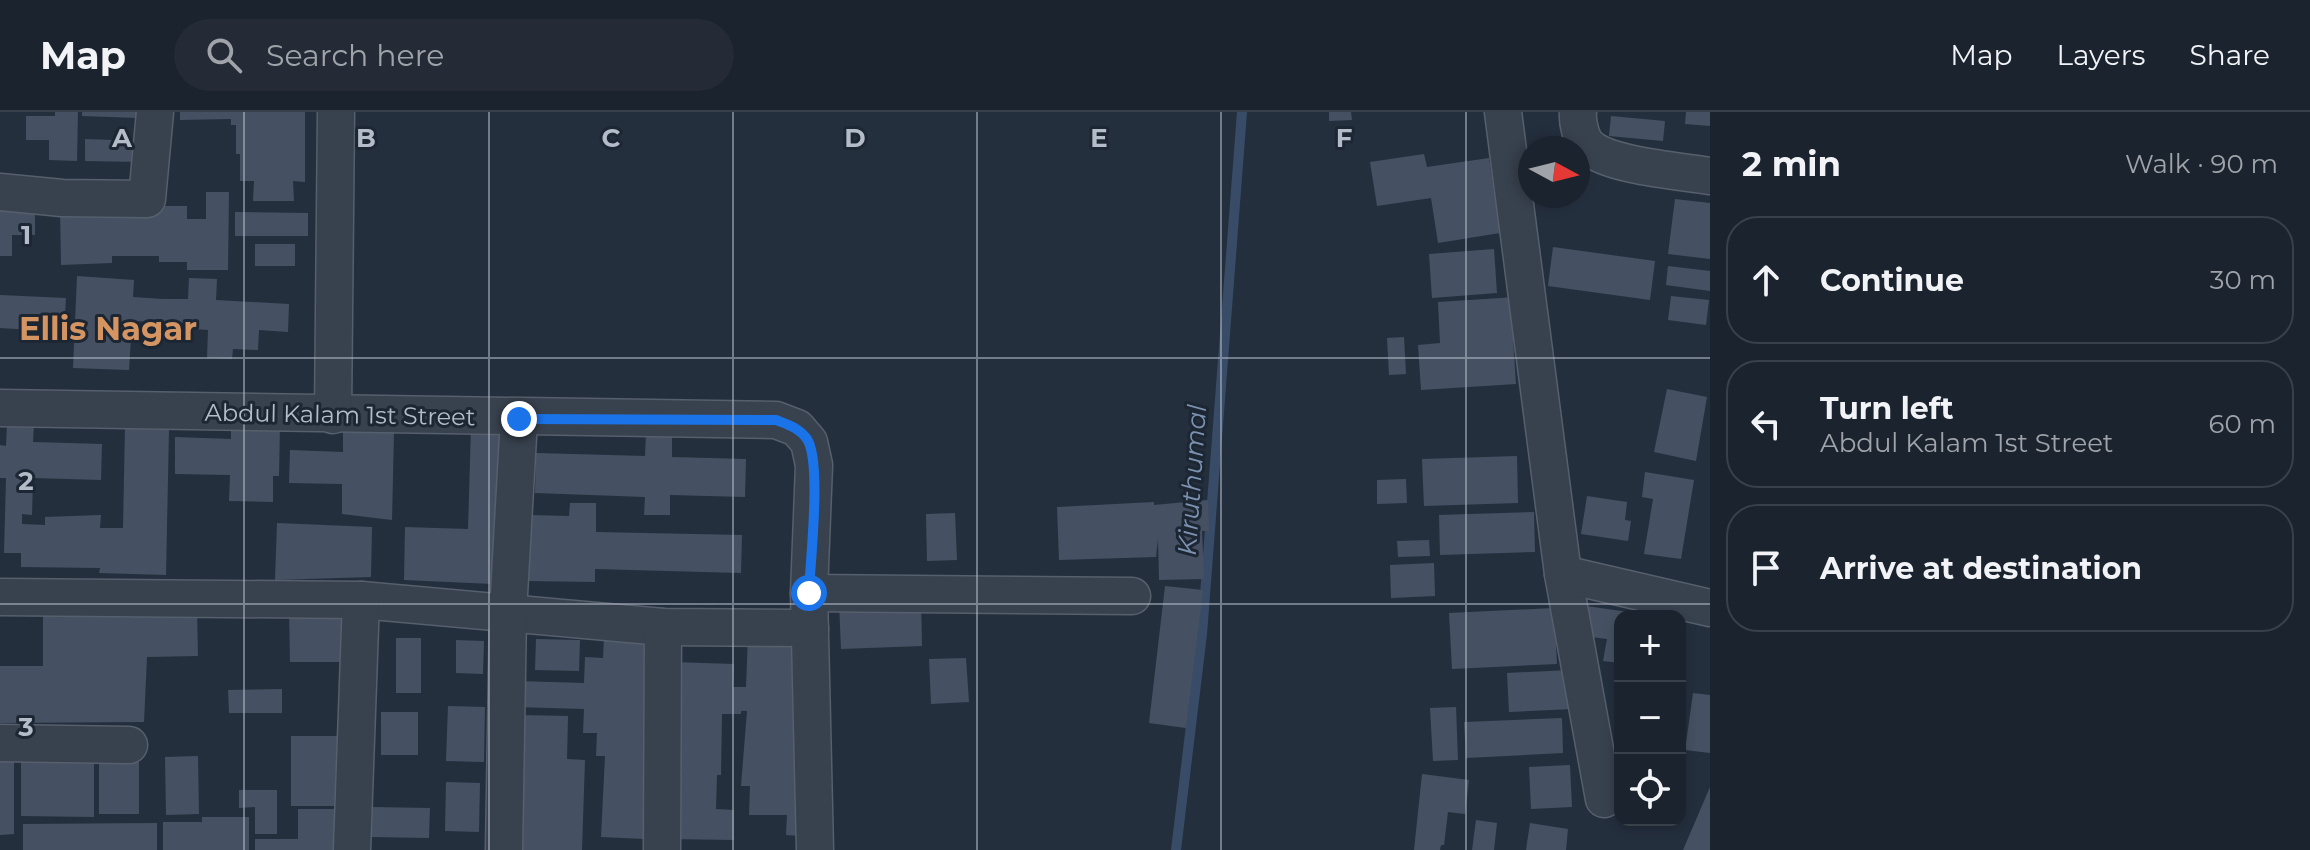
<!DOCTYPE html>
<html lang="en">
<head>
<meta charset="utf-8">
<style>
  body { margin:0; font-family:Montserrat,sans-serif; background:#242b36; color:#f1f3f6 }
  .controls { position:absolute; right:24px; bottom:24px; display:grid; overflow:hidden; border-radius:16px; box-shadow:0 4px 12px #0003 }
  .controls button { width:72px; height:72px; display:grid; place-items:center; padding:0; border:0; border-bottom:2px solid #39404a; background:#1b232e; color:#f1f3f6; font:40px sans-serif }
  .compass { position:absolute; left:1518px; top:24px; width:72px; height:72px; border-radius:50%; background:#1b232e; box-shadow:0 4px 12px #0003; rotate:97deg }
  .stop { position:absolute; width:24px; height:24px; margin:-18px; border:6px solid #1a73e8; border-radius:50%; background:#fff }
  .stop.end { background:#1a73e8; border-color:#fff; box-shadow:0 2px 8px #0008 }
  .list { margin:0; padding:0; list-style:none }
  h2 { display:flex; justify-content:space-between; align-items:center; height:104px; margin:0; padding:0 32px; font-size:34px }
  h2 small { font-size:26px; font-weight:400; color:#a0a4aa }
  .list li { display:grid; grid-template-columns:52px 1fr auto; gap:24px; align-items:center; box-sizing:border-box; height:128px; margin:0 16px 16px; padding:0 16px; border:2px solid #39404a; border-radius:32px }
  .list b { display:block; font-size:30px; white-space:nowrap }
  .list p { margin:0; font-size:26px; white-space:nowrap; color:#a0a4aa }
  .list em { font-size:26px; font-style:normal; color:#a0a4aa }
  .icon { flex:none; width:44px; height:44px; fill:none; stroke:currentColor; stroke-width:2; stroke-linecap:round; stroke-linejoin:round }
  .map { position:relative; flex:none; width:1710px; height:738px; overflow:hidden }
  header { display:flex; align-items:center; gap:48px; box-sizing:border-box; height:112px; padding:0 40px; background:#1b232e; border-bottom:2px solid #39404a }
  header strong { font-size:38px }
  nav { display:flex; gap:44px; margin-inline-start:auto; font-size:28px }
  .search { width:560px; height:72px; background:#242b36; display:flex; align-items:center; gap:20px; box-sizing:border-box; padding:0 28px; border-radius:44px; color:#a0a4aa; font-size:30px }
  main { display:flex }
  aside { flex:1; background:#1b232e }
  .map>svg:first-child { display:block }
</style>
</head>
<body>
<header>
<strong>Map</strong>
<div class="search"><svg class="icon" aria-label="search" viewBox="0 0 24 24"><circle cx="10" cy="10" r="6"/><path d="M15 15l6 6"/></svg>Search here</div>
<nav><a>Map</a><a>Layers</a><a>Share</a></nav>
</header>
<main>
<div class="map">
<svg width="1710" height="738" viewBox="0 0 1710 738">
  <rect width="100%" height="100%" fill="#242f3e"/>
  <g fill="none" stroke-linecap="round" stroke-linejoin="round">
    <!-- stream -->
    <polyline stroke="#394c67" stroke-width="10" points="1176,738 1202,522 1242,0"/>
  </g>
  <!-- building -->
  <g fill="#455162">
    <polygon points="55,0 78,0 77,49 49,48 49,28 26,28 26,4 55,4"/>
    <polygon points="82,0 138,0 138,6 82,4"/>
    <polygon points="180,0 305,0 305,70 293,69 294,89 253,89 254,69 240,69 240,42 236,42 236,13 231,13 231,7 180,8"/>
    <polygon points="1329,0 1351,0 1352,8 1329,9"/>
    <polygon points="1686,0 1710,0 1710,14 1685,12"/>
    <polygon points="1611,4 1665,9 1663,29 1609,24"/>
    <polygon points="85,27 141,29 141,50 85,49"/>
    <polygon points="1424,42 1427,55 1489,46 1500,121 1438,131 1431,86 1377,94 1370,50"/>
    <polygon points="206,80 229,80 228,158 187,158 187,150 159,150 159,144 112,144 112,151 61,153 60,94 187,94 187,107 206,107"/>
    <polygon points="1675,87 1710,91 1710,147 1668,142"/>
    <polygon points="0,94 12,94 12,100 35,101 35,123 12,123 12,144 0,144"/>
    <polygon points="235,100 308,101 308,124 235,124"/>
    <rect x="255" y="132" width="40" height="22"/>
    <polygon points="1553,135 1655,149 1650,188 1548,174"/>
    <polygon points="1494,137 1497,181 1432,186 1429,142"/>
    <polygon points="1668,154 1710,159 1710,179 1666,173"/>
    <polygon points="77,164 134,168 133,185 163,187 188,187 189,166 217,167 216,188 289,192 288,220 259,218 258,238 233,237 232,247 207,246 208,218 184,216 185,211 132,209 129,258 73,256"/>
    <polygon points="0,183 66,186 64,220 0,216"/>
    <polygon points="1671,184 1709,188 1706,213 1668,208"/>
    <polygon points="1517,185 1519,227 1513,227 1516,272 1421,278 1418,233 1440,231 1438,190"/>
    <polygon points="1404,225 1406,262 1389,263 1387,226"/>
    <polygon points="1667,277 1707,285 1696,349 1654,340"/>
    <polygon points="231,311 280,312 279,364 273,364 273,390 229,389 230,363 175,362 175,325 231,327"/>
    <polygon points="7,312 34,313 33,330 102,332 101,368 33,366 32,403 22,402 22,412 45,413 45,405 101,403 100,416 123,416 125,314 169,317 166,463 99,461 100,456 21,455 21,441 4,441 6,366 0,366 0,333 6,334"/>
    <polygon points="471,316 502,317 500,413 494,413 493,472 404,468 405,415 468,417"/>
    <polygon points="343,319 394,320 392,408 342,402 342,372 289,371 290,338 343,340"/>
    <polygon points="646,321 672,322 672,345 746,347 745,385 670,383 670,403 644,403 645,385 535,381 536,341 645,344"/>
    <polygon points="1517,344 1518,391 1424,394 1422,347"/>
    <polygon points="1645,360 1694,368 1681,447 1644,442 1653,387 1642,385"/>
    <polygon points="1406,367 1407,391 1377,392 1377,368"/>
    <polygon points="1587,384 1627,390 1625,408 1631,409 1628,429 1581,422"/>
    <polygon points="1208,388 1209,419 1202,419 1204,467 1159,468 1158,427 1156,445 1059,448 1057,395 1154,390 1154,393"/>
    <polygon points="570,391 596,391 596,420 742,423 741,461 595,457 595,470 527,469 528,403 569,404"/>
    <polygon points="1534,400 1535,440 1440,443 1439,403"/>
    <polygon points="955,401 957,448 927,449 926,402"/>
    <polygon points="277,411 372,415 371,465 275,468"/>
    <polygon points="1429,428 1430,444 1398,445 1397,429"/>
    <polygon points="1434,451 1435,484 1391,486 1390,453"/>
    <polygon points="1165,474 1203,478 1186,616 1149,611"/>
    <polygon points="921,487 922,534 841,537 839,490"/>
    <polygon points="1579,493 1643,502 1620,504 1620,551 1603,549 1607,527 1591,525"/>
    <polygon points="197,496 198,544 147,545 144,610 0,611 0,554 43,554 43,499"/>
    <polygon points="1554,496 1557,552 1452,557 1449,501"/>
    <polygon points="289,499 343,499 344,550 290,550"/>
    <polygon points="748,523 798,524 801,724 786,723 787,703 749,703 750,674 741,674 747,599 741,599 741,602 722,602 721,663 717,663 716,697 734,698 734,728 668,727 672,550 734,552 733,575 746,575"/>
    <polygon points="604,525 649,526 644,727 601,725 605,644 596,644 597,621 583,621 584,597 516,595 517,569 584,571 585,545 603,546"/>
    <rect x="396" y="526" width="25" height="55"/>
    <polygon points="536,527 580,528 579,559 535,558"/>
    <polygon points="456,528 484,529 483,562 456,561"/>
    <polygon points="966,546 969,590 931,592 929,547"/>
    <polygon points="1570,558 1572,597 1509,600 1507,561"/>
    <polygon points="282,577 282,601 229,601 228,578"/>
    <polygon points="1693,581 1710,583 1710,641 1685,638"/>
    <polygon points="448,594 485,595 484,650 446,649"/>
    <polygon points="1456,595 1458,648 1433,649 1430,596"/>
    <rect x="381" y="600" width="37" height="43"/>
    <polygon points="520,603 568,604 567,647 585,648 582,738 517,738"/>
    <polygon points="1562,606 1563,641 1466,646 1464,610"/>
    <rect x="291" y="624" width="48" height="70"/>
    <polygon points="0,639 14,639 14,722 0,723"/>
    <polygon points="94,643 94,705 21,704 21,644"/>
    <polygon points="198,644 199,702 166,703 165,645"/>
    <rect x="99" y="646" width="40" height="56"/>
    <polygon points="1570,653 1572,695 1531,697 1529,655"/>
    <polygon points="1422,662 1469,668 1465,702 1448,700 1444,733 1441,733 1440,738 1414,738"/>
    <polygon points="446,670 480,671 479,720 445,719"/>
    <polygon points="1710,675 1710,738 1683,738"/>
    <polygon points="239,678 277,678 277,722 255,722 255,695 239,696"/>
    <polygon points="372,695 430,696 429,726 371,725"/>
    <polygon points="298,697 341,697 341,738 255,738 255,727 298,727"/>
    <polygon points="202,705 249,705 249,738 163,738 163,710 202,710"/>
    <polygon points="1476,708 1497,711 1494,738 1472,738"/>
    <polygon points="157,711 157,738 23,738 23,712"/>
    <polygon points="1530,711 1568,717 1566,738 1526,738"/>
  </g>
  <g fill="none" stroke-linecap="round" stroke-linejoin="round">
    <!-- street casing -->
    <g stroke="#565f6c" stroke-width="39">
      <g id="street">
        <polyline points="1503,0 1563,462 1604,687"/>
        <path d="M1578 0C1577 10 1581 28 1589 35 1610 54 1680 59 1710 64"/>
        <polyline points="0,80 62,86 147,87 155,0"/>
        <polyline points="0,296 776,308 797,316 809,330 814,353 809,481 815,738"/>
        <polyline points="333,303 336,0"/>
        <polyline points="1563,462 1710,496"/>
        <polyline points="809,481 1132,484"/>
        <polyline points="0,485 361,488 663,515 810,516"/>
        <polyline points="0,631 129,633"/>
        <polyline points="352,738 361,488"/>
        <polyline points="504,738 508,500 519,307"/>
        <polyline points="662,738 663,515"/>
      </g>
    </g>
    <!-- street -->
    <use href="#street" stroke="#38414e" stroke-width="36"/>
  </g>
  <g fill="none" stroke-linecap="round" stroke-linejoin="round">
    <!-- route -->
    <path stroke="#1a73e8" stroke-width="10" d="M519 307 776 308C789 313 799 316 807 327 822 350 810 450 809 481"/>
  </g>
  <!-- grid -->
  <path fill="none" stroke="#b4bcc9" stroke-width="2" stroke-opacity="0.55" d="M244 0V738M489 0V738M733 0V738M977 0V738M1221 0V738M1466 0V738M0 246H1710M0 492H1710"/>
  <g text-anchor="middle" stroke-width="6" stroke-linejoin="round" paint-order="stroke">
    <!-- street labels -->
    <g font-size="24" fill="#b4bcc9" stroke="#1d2633">
      <text transform="translate(340 303) rotate(1)" y="8">Abdul Kalam 1st Street</text>
    </g>
    <!-- water labels -->
    <g font-size="26" font-style="italic" fill="#7c92b1" stroke="#1d2633">
      <text transform="translate(1192 368) rotate(-86)" y="9">Kiruthumal</text>
    </g>
    <!-- district labels -->
    <g font-size="32" font-weight="bold" fill="#d59563" stroke="#1d2633">
      <text x="108" y="228">Ellis Nagar</text>
    </g>
  </g>
  <g font-size="26" text-anchor="middle" font-weight="bold" fill="#b4bcc9" stroke="#1d2633" stroke-width="6" stroke-linejoin="round" paint-order="stroke">
    <text x="122" y="35">A</text>
    <text x="366" y="35">B</text>
    <text x="611" y="35">C</text>
    <text x="855" y="35">D</text>
    <text x="1099" y="35">E</text>
    <text x="1344" y="35">F</text>
    <text x="26" y="132">1</text>
    <text x="26" y="378">2</text>
    <text x="26" y="624">3</text>
  </g>
</svg>
<div class="controls">
<button>+</button>
<button>−</button>
<button><svg class="icon" aria-label="locate" viewBox="0 0 24 24"><circle cx="12" cy="12" r="6"/><path d="M12 2v4M12 18v4M2 12h4M18 12h4"/></svg></button>
</div>
<svg class="compass" viewBox="-18 -18 36 36"><path d="M0-13l5 13h-10z" fill="#e53935"/><path d="M0 13l5-13h-10z" fill="#a0a4aa"/></svg>
<div class="stop" style="left:809px;top:481px"></div>
<div class="stop end" style="left:519px;top:307px"></div>
</div>
<aside>
<h2>2 min<small>Walk · 90 m</small></h2>
<ul class="list">
<li><svg class="icon" aria-label="ahead" viewBox="0 0 24 24"><path d="M12 20V5M6 11l6-6 6 6"/></svg><div><b>Continue</b></div><em>30 m</em></li>
<li><svg class="icon" aria-label="left" viewBox="0 0 24 24"><path d="M17 20v-9H6M10 6l-5 5 5 5"/></svg><div><b>Turn left</b><p>Abdul Kalam 1st Street</p></div><em>60 m</em></li>
<li><svg class="icon" aria-label="arrive" viewBox="0 0 24 24"><path d="M6 21V4h12l-3 4 3 4H6"/></svg><div><b>Arrive at destination</b></div></li>
</ul>
</aside>
</main>
</body>
</html>
